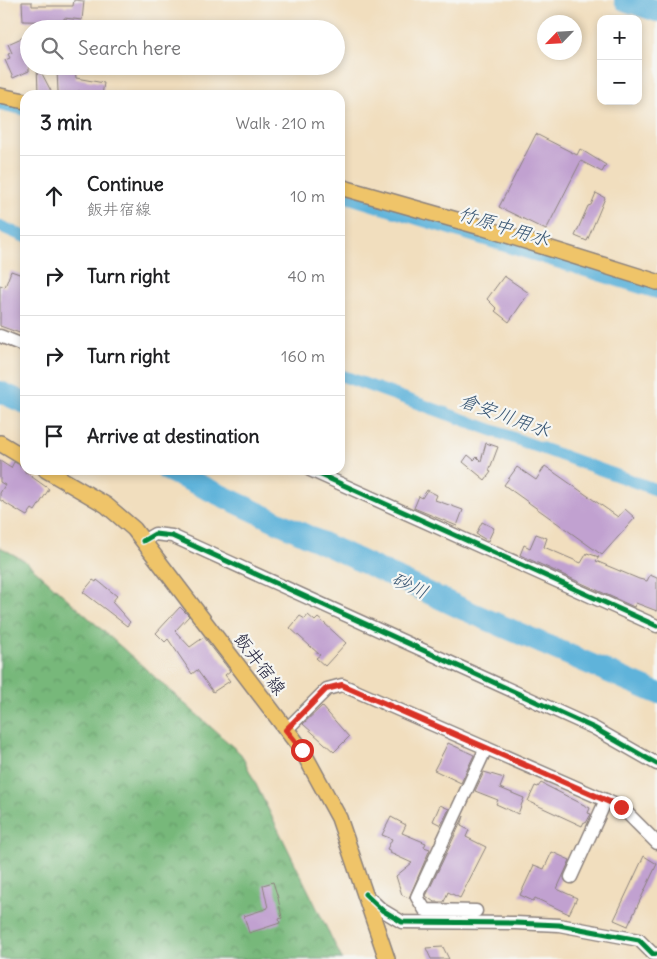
<!DOCTYPE html>
<html lang="en">
<head>
<meta charset="utf-8">
<style>
  body { margin:0; font-family:Delius,"Klee One",sans-serif; background:#f6f6f6; color:#202124 }
  .controls { position:absolute; right:15px; top:15px; display:grid; overflow:hidden; border-radius:10px; box-shadow:0 2px 8px #0003 }
  .controls button { width:45px; height:45px; display:grid; place-items:center; padding:0; border:0; border-bottom:1px solid #e0e0e0; background:#fff; color:#202124; font:25px sans-serif }
  .compass { position:absolute; left:537px; top:15px; width:45px; height:45px; border-radius:50%; background:#fff; box-shadow:0 2px 8px #0003; rotate:245deg }
  .stop { position:absolute; width:15px; height:15px; margin:-11px; border:4px solid #d93025; border-radius:50%; background:#fff }
  .stop.end { background:#d93025; border-color:#fff; box-shadow:0 1px 5px #0008 }
  .list { margin:0; padding:0; list-style:none }
  h2 { display:flex; justify-content:space-between; align-items:center; height:65px; margin:0; padding:0 20px; font-size:21px }
  h2 small { font-size:16px; font-weight:400; color:#757577 }
  .list li { display:grid; grid-template-columns:32px 1fr auto; gap:15px; align-items:center; box-sizing:border-box; height:80px; padding:0 20px; border-top:1px solid #e0e0e0 }
  .list b { display:block; font-size:19px; white-space:nowrap }
  .list p { margin:0; font-size:16px; white-space:nowrap; color:#757577 }
  .list em { font-size:16px; font-style:normal; color:#757577 }
  .icon { flex:none; width:28px; height:28px; fill:none; stroke:currentColor; stroke-width:2; stroke-linecap:round; stroke-linejoin:round }
  .map { position:relative; flex:none; width:657px; height:959px; overflow:hidden }
  .search { position:absolute; background:#fff; box-shadow:0 2px 8px #0003; left:20px; top:20px; width:325px; height:55px; display:flex; align-items:center; gap:12px; box-sizing:border-box; padding:0 18px; border-radius:28px; color:#757577; font-size:19px }
  .panel { position:absolute; background:#fff; box-shadow:0 2px 8px #0003; left:20px; top:90px; width:325px; height:385px; border-radius:15px }
  .map>svg:first-child { display:block }
</style>
</head>
<body>
<div class="map">
<svg width="657" height="959" viewBox="0 0 657 959">
  <defs>
    <pattern id="forest-crowns" width="20" height="18" patternUnits="userSpaceOnUse" patternTransform="scale(1.25)"><rect width="20" height="18" fill="#77b87a"/><path d="M2 6a3 3 0 1 1 6 0M12 15a3 3 0 1 1 6 0" fill="none" stroke="#619565"/></pattern>
  </defs>
  <rect width="100%" height="100%" fill="#f6f6f2"/>
  <filter id="ink" filterUnits="userSpaceOnUse"><feTurbulence type="fractalNoise" baseFrequency=".02" numOctaves="2"/><feDisplacementMap in="SourceGraphic" scale="10" xChannelSelector="R" yChannelSelector="G"/><feConvolveMatrix kernelMatrix="1 2 1 2 8 2 1 2 1" color-interpolation-filters="sRGB"/></filter>
  <filter id="wash" filterUnits="userSpaceOnUse"><feTurbulence type="fractalNoise" baseFrequency=".0096" numOctaves="4" result="noise"/><feDisplacementMap in="SourceGraphic" scale="20" xChannelSelector="R" yChannelSelector="G"/><feGaussianBlur stdDeviation="1.12" result="paint"/><feColorMatrix in="noise" values="0 0 0 0 0 0 0 0 0 0 0 0 0 0 0 0 0 1.4 0 .05"/><feComposite in="paint" operator="in"/></filter>
  <g filter="url(#wash)">
    <rect width="100%" height="100%" fill="#f1debe"/>
    <!-- forest -->
    <polygon fill="url(#forest-crowns)" stroke="#4c6d5a" points="0,547 25,561 241,754 342,959 0,959"/>
    <g fill="none" stroke-linecap="round" stroke-linejoin="round">
      <!-- canal -->
      <g stroke="#5eb3da" stroke-width="12">
        <polyline points="0,104 25,110"/>
        <polyline points="340,195 657,293"/>
        <polyline points="0,226 25,237"/>
        <polyline points="340,375 657,490"/>
      </g>
      <!-- river -->
      <g stroke="#5eb3da" stroke-width="22">
        <polyline points="625,0 657,11"/>
        <polyline points="0,392 25,403"/>
        <polyline points="167,470 465,610 657,693"/>
      </g>
    </g>
    <g id="blocks">
      <!-- building -->
      <g fill="#c1a1d0">
        <polygon points="74,0 84,1 82,20 64,18 64,22 23,21 22,2 32,2 32,6 73,6"/>
        <polygon points="26,36 29,42 29,71 13,78 5,60 10,58 8,54 12,53 8,44"/>
        <polygon points="37,66 38,66 51,91 38,93"/>
        <polygon points="75,69 76,78 104,83 102,95 78,91 78,94 66,95 58,92 57,70"/>
        <polygon points="536,134 577,155 580,149 606,165 602,172 581,161 546,230 499,207"/>
        <polygon points="596,193 605,198 587,241 575,236 588,206 591,205"/>
        <polygon points="11,271 25,276 25,335 0,326 0,285 5,287"/>
        <polygon points="504,276 529,293 509,322 495,311 497,309 487,299"/>
        <polygon points="486,443 498,447 489,471 491,472 485,480 463,462 468,455 474,460 477,457 481,461"/>
        <polygon points="0,461 11,468 14,462 25,467 25,472 49,489 35,511 32,509 27,516 25,515 0,500 0,493 5,485 0,482"/>
        <polygon points="545,466 618,517 625,509 635,518 602,555 504,485 517,467 536,480"/>
        <polygon points="427,490 437,495 435,500 463,510 457,526 414,508 419,496 422,498"/>
        <polygon points="482,522 494,528 488,541 476,534"/>
        <polygon points="536,534 547,538 544,547 581,563 587,553 599,557 596,561 639,579 647,581 650,575 657,578 657,611 636,603 634,607 520,555 524,545 530,548"/>
        <polygon points="93,580 96,582 97,580 117,596 112,602 130,622 127,626 83,592"/>
        <polygon points="180,607 189,616 175,631 190,647 204,637 230,671 225,675 230,681 213,692 197,670 192,674 168,639 165,642 156,633"/>
        <polygon points="308,615 315,621 318,618 324,623 346,643 325,666 316,658 320,655 290,628 300,616 305,619"/>
        <polygon points="322,706 349,737 334,752 303,724"/>
        <polygon points="448,743 474,755 461,783 434,770"/>
        <polygon points="484,772 504,778 500,788 524,798 518,814 496,804 498,800 475,791"/>
        <polygon points="541,783 590,808 588,813 591,814 586,823 584,822 582,826 528,801 535,786 538,787"/>
        <polygon points="440,805 449,809 441,825 433,821"/>
        <polygon points="464,816 461,826 469,830 466,837 486,847 460,898 448,892 444,902 434,902 426,896"/>
        <polygon points="391,817 406,825 402,833 426,843 424,847 430,849 409,898 402,895 396,876 412,863 390,853 391,851 387,849 392,839 382,835"/>
        <polygon points="552,852 570,860 557,889 577,898 569,914 535,898 533,901 520,895 534,865 544,869"/>
        <polygon points="644,856 657,864 628,926 614,920"/>
        <polygon points="273,882 278,898 282,918 279,919 280,923 249,933 244,916 268,908 263,885"/>
        <polygon points="443,947 449,959 431,959 426,948"/>
      </g>
    </g>
  </g>
  <g filter="url(#ink)">
    <use href="#blocks" fill-opacity="0" stroke="#8a807c" stroke-width="1"/>
    <g fill="none" stroke-linecap="round" stroke-linejoin="round">
      <!-- minor casing -->
      <g stroke="#8a807c" stroke-width="15">
        <g id="minor">
          <polyline points="0,336 25,346"/>
          <polyline points="310,470 657,626"/>
          <polyline points="143,541 155,534 172,536 594,728 657,764"/>
          <polyline points="286,730 327,689 342,685 621,807 657,843"/>
          <polyline points="571,877 606,800"/>
          <polyline points="365,894 382,910 402,922 515,923 559,925 639,940 653,954 657,954"/>
          <polyline points="476,911 425,910 417,897 486,748"/>
        </g>
      </g>
      <!-- major casing -->
      <g stroke="#8a807c" stroke-width="18">
        <g id="major">
          <polyline points="0,96 25,101"/>
          <polyline points="340,187 481,227 657,282"/>
          <polyline points="0,443 25,458"/>
          <polyline points="46,470 106,505 134,529 302,750 339,818 387,959"/>
        </g>
      </g>
      <!-- minor -->
      <use href="#minor" stroke="#fff" stroke-width="12"/>
      <!-- major -->
      <use href="#major" stroke="#efc469" stroke-width="15"/>
      <!-- cycleway casing -->
      <g stroke="#f6f6f2" stroke-width="8">
        <g id="cycleway">
          <polyline points="310,470 657,626"/>
          <polyline points="143,541 155,534 172,536 594,728 657,764"/>
          <polyline points="365,894 382,910 402,922 515,923 559,925 639,940 653,954 657,954"/>
        </g>
      </g>
      <!-- cycleway -->
      <use href="#cycleway" stroke="#00873e" stroke-width="5"/>
    </g>
  </g>
  <g fill="none" stroke-linecap="round" stroke-linejoin="round" filter="url(#ink)">
    <!-- route -->
    <polyline stroke="#d93025" stroke-width="6" points="302,750 286,730 326,689 342,685 621,807"/>
  </g>
  <g text-anchor="middle" stroke-width="4.5" stroke-linejoin="round" paint-order="stroke">
    <!-- street labels -->
    <g font-size="18" fill="#22223b" stroke="#f6f6f2">
      <text transform="translate(260 664) rotate(53)" y="6">飯井宿線</text>
    </g>
    <!-- water labels -->
    <g font-size="19" font-style="italic" fill="#375573" stroke="#f6f6f2">
      <text transform="translate(504 226) rotate(17)" y="7">竹原中用水</text>
      <text transform="translate(505 415) rotate(20)" y="7">倉安川用水</text>
      <text transform="translate(410 585) rotate(25)" y="7">砂川</text>
    </g>
  </g>
</svg>
<div class="controls">
<button>+</button>
<button>−</button>
</div>
<svg class="compass" viewBox="-18 -18 36 36"><path d="M0-13l5 13h-10z" fill="#e53935"/><path d="M0 13l5-13h-10z" fill="#757577"/></svg>
<div class="stop" style="left:302px;top:750px"></div>
<div class="stop end" style="left:621px;top:807px"></div>
<div class="search"><svg class="icon" aria-label="search" viewBox="0 0 24 24"><circle cx="10" cy="10" r="6"/><path d="M15 15l6 6"/></svg>Search here</div>
<section class="panel">
<h2>3 min<small>Walk · 210 m</small></h2>
<ul class="list">
<li><svg class="icon" aria-label="ahead" viewBox="0 0 24 24"><path d="M12 20V5M6 11l6-6 6 6"/></svg><div><b>Continue</b><p>飯井宿線</p></div><em>10 m</em></li>
<li><svg class="icon" aria-label="right" viewBox="0 0 24 24"><path d="M7 20v-9h11M14 6l5 5-5 5"/></svg><div><b>Turn right</b></div><em>40 m</em></li>
<li><svg class="icon" aria-label="right" viewBox="0 0 24 24"><path d="M7 20v-9h11M14 6l5 5-5 5"/></svg><div><b>Turn right</b></div><em>160 m</em></li>
<li><svg class="icon" aria-label="arrive" viewBox="0 0 24 24"><path d="M6 21V4h12l-3 4 3 4H6"/></svg><div><b>Arrive at destination</b></div></li>
</ul>
</section>
</div>
</body>
</html>
